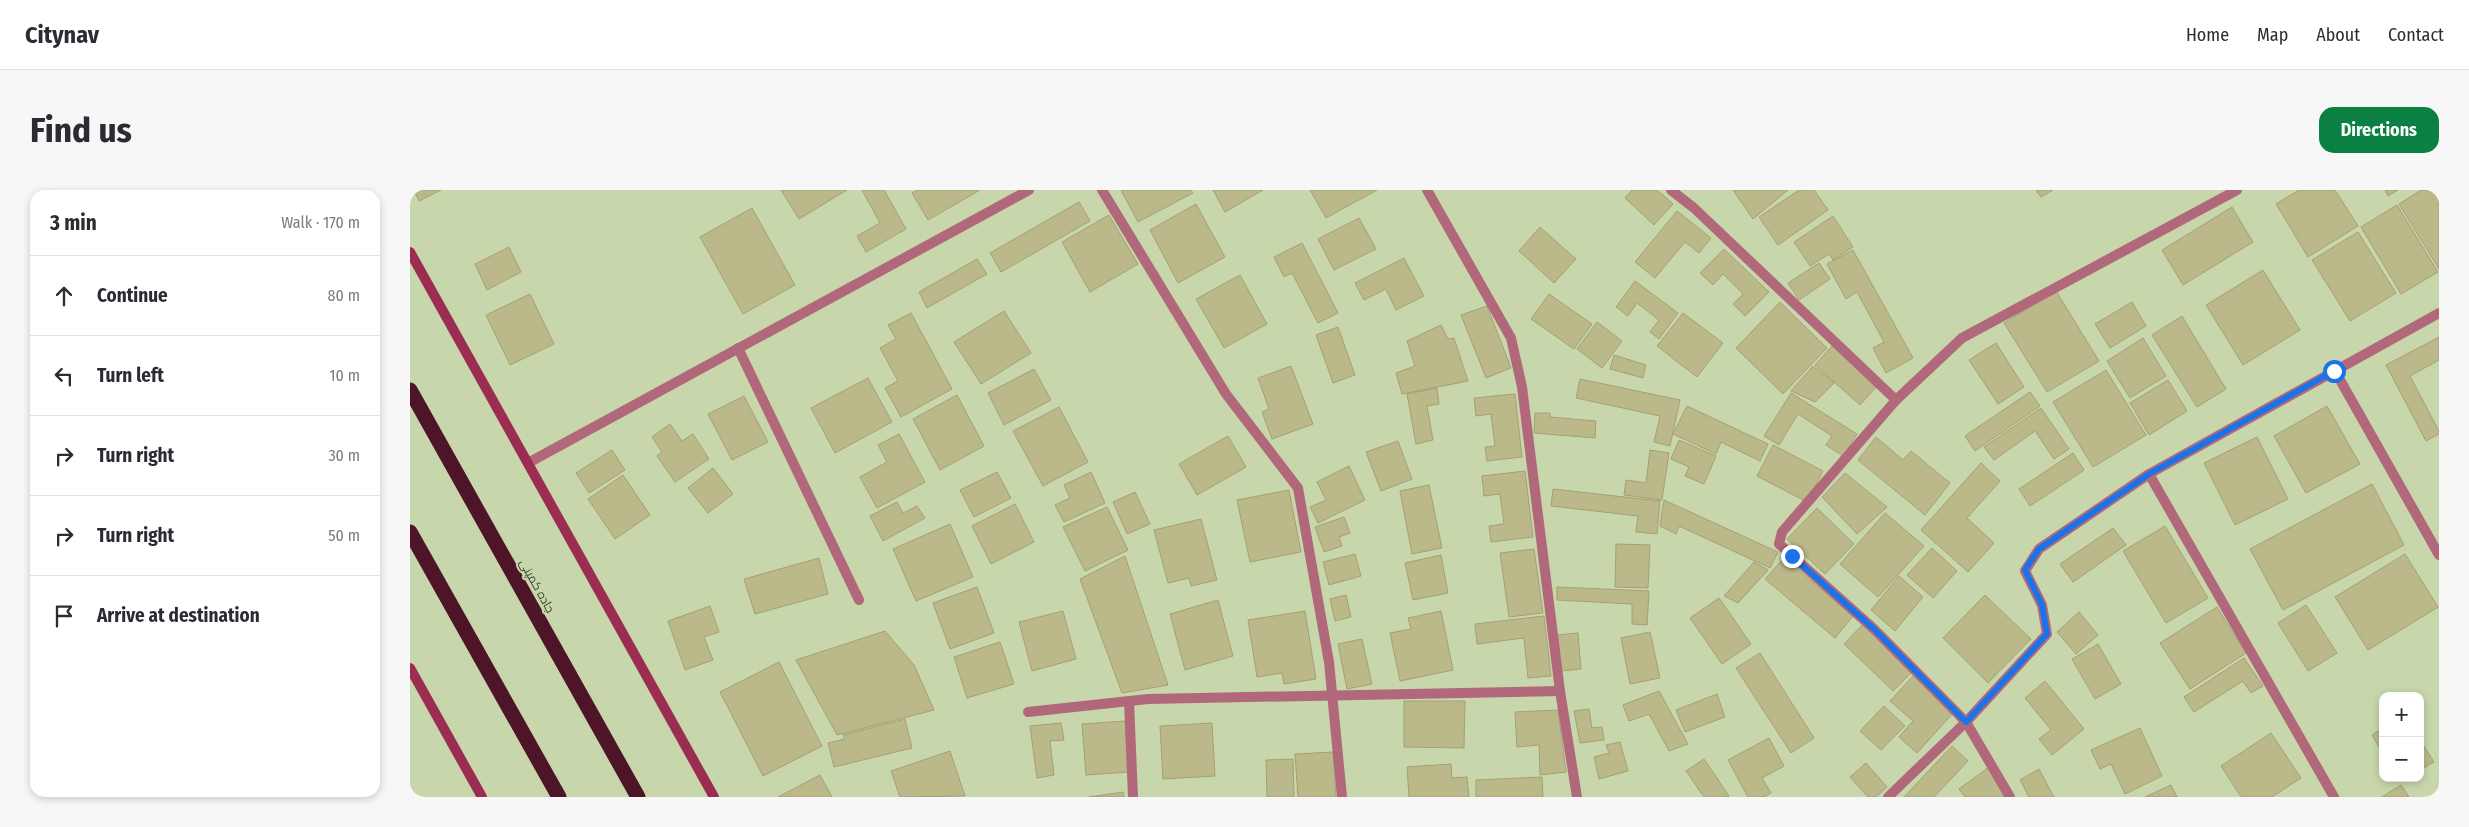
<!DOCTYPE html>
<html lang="en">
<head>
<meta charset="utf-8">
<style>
  body { margin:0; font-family:"Fira Sans Condensed",Cairo,sans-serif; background:#f7f7f7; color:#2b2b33 }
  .controls { position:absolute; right:15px; bottom:15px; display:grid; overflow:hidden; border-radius:10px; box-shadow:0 2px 8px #0003 }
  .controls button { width:45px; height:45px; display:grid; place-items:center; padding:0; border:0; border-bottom:1px solid #e1e1e2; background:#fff; color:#2b2b33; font:25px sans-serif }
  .stop { position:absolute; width:15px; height:15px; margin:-11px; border:4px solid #1a73e8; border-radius:50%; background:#fff }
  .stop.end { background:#1a73e8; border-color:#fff; box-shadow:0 1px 5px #0008 }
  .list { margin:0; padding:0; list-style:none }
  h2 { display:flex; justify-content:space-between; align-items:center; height:65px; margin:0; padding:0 20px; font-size:21px }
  h2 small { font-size:16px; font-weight:400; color:#7c7c81 }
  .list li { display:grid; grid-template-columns:32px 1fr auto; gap:15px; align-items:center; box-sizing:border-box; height:80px; padding:0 20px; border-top:1px solid #e1e1e2 }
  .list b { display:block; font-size:19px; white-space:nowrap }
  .list em { font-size:16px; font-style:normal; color:#7c7c81 }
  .icon { flex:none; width:28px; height:28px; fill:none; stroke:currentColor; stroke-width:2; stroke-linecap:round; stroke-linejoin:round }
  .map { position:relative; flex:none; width:2029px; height:607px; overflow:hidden; border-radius:15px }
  header { display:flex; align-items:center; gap:30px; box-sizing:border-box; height:70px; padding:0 25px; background:#fff; border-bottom:1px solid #e1e1e2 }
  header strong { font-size:24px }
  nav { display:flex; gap:28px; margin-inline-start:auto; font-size:18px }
  .intro { display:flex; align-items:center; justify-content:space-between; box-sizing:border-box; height:120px; padding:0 30px }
  h1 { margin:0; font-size:35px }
  .button { padding:12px 22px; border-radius:15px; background:#0b8043; color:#fff; font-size:18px; font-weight:700 }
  main { display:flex; gap:30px; padding:0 30px }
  aside { flex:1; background:#fff; border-radius:15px; box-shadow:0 2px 8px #0003 }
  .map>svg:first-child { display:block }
</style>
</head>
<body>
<header>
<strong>Citynav</strong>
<nav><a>Home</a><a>Map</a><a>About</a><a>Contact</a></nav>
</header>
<div class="intro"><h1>Find us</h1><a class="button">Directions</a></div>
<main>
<aside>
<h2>3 min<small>Walk · 170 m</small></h2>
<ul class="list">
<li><svg class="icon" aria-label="ahead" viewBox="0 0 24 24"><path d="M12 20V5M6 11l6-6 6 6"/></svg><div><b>Continue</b></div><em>80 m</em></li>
<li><svg class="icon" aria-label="left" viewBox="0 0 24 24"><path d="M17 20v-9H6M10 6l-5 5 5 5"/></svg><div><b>Turn left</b></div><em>10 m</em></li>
<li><svg class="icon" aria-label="right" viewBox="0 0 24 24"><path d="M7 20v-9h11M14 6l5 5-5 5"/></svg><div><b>Turn right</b></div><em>30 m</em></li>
<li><svg class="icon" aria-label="right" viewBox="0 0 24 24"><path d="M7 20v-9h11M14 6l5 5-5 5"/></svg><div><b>Turn right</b></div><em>50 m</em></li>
<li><svg class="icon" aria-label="arrive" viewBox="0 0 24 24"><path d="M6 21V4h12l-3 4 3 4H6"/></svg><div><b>Arrive at destination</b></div></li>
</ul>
</aside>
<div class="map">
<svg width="2029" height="607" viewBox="0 0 2029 607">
  <rect width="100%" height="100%" fill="#c7d7ab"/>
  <!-- building -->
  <g fill="#bbb88a" stroke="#a4a074">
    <polygon points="4,0 31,0 9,11"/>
    <polygon points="371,0 437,0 389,29"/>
    <polygon points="452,0 474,0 496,39 456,62 447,46 470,33"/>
    <polygon points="507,0 570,0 518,30 502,3"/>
    <polygon points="711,0 781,0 783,3 728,32"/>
    <polygon points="803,0 853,0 815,22"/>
    <polygon points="900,0 967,0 916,28"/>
    <polygon points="1222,0 1247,0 1263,14 1244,35 1215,8"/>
    <polygon points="1323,0 1378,0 1343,29"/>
    <polygon points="1389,0 1404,0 1418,20 1368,55 1349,27"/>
    <polygon points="1626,0 1643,0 1631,7"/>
    <polygon points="1889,0 1925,0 1948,36 1898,67 1866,14"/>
    <polygon points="1975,0 1988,0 1978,6"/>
    <polygon points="2011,0 2029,0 2029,79 1989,14"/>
    <polygon points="669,12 680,31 591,82 580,63"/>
    <polygon points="786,14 815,67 768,93 740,40"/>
    <polygon points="1987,15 2028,82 1991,104 1951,37"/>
    <polygon points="1822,17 1843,52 1773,95 1752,60"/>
    <polygon points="342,18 385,95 333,124 290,47"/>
    <polygon points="1267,21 1301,48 1289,63 1275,52 1245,88 1225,72"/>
    <polygon points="699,25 728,74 680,102 652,52"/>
    <polygon points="1423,26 1443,57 1423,70 1419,64 1400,76 1384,52"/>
    <polygon points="949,28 966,59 924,80 908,49"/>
    <polygon points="1130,37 1166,69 1144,93 1109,61"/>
    <polygon points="1948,42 1986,103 1940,131 1902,70"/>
    <polygon points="892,53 928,123 908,133 882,83 874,87 864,67"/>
    <polygon points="99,57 111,82 77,100 65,74"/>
    <polygon points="1314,59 1359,102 1335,126 1323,114 1333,104 1313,84 1303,95 1290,83"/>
    <polygon points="1443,60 1503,168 1476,183 1463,158 1474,152 1447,102 1436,109 1417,74"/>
    <polygon points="994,68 1014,106 986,120 976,99 954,110 945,93"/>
    <polygon points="567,69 577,84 517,118 509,102"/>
    <polygon points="1409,73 1420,89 1389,110 1378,93"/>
    <polygon points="1853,80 1890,140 1833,175 1796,115"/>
    <polygon points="830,85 857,134 814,158 786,109"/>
    <polygon points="1225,91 1268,123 1249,149 1240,142 1249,130 1227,113 1218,126 1206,117"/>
    <polygon points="1646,101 1689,171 1637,202 1594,133"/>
    <polygon points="120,104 144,154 100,175 76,125"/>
    <polygon points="1139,104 1182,134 1164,159 1121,129"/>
    <polygon points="1370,112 1417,158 1373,204 1326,158"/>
    <polygon points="1722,112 1736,136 1700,158 1685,134"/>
    <polygon points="1077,116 1101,178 1076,188 1051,125"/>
    <polygon points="594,121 621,163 571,194 544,152"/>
    <polygon points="501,123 542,199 491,227 475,198 488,191 470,158 486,149 478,135"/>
    <polygon points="1273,123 1313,153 1287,187 1247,156"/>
    <polygon points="1772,126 1816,199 1787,217 1742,145"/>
    <polygon points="1187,132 1212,151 1192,178 1167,159"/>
    <polygon points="1031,135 1038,149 1044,148 1058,191 992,204 986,183 1005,176 997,151"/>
    <polygon points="928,137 945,185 923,193 906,145"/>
    <polygon points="2029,147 2029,170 2000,186 2029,241 2029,244 2016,251 1976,175"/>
    <polygon points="1733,148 1756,186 1720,208 1697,171"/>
    <polygon points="1586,153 1614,197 1588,214 1559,170"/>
    <polygon points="1422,156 1467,196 1450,215 1405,175"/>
    <polygon points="1204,165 1236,175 1233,188 1200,179"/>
    <polygon points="881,176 903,234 862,249 852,222 859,219 848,188"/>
    <polygon points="1403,176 1424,193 1405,212 1381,201"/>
    <polygon points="624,179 641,210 594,235 578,203"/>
    <polygon points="1696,180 1736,245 1683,277 1643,212"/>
    <polygon points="458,188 482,232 425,263 401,218"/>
    <polygon points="1170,189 1270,210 1260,256 1244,252 1250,226 1166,208"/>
    <polygon points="1758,190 1777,221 1739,245 1720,213"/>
    <polygon points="1027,198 1029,214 1017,216 1023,250 1006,254 997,204"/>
    <polygon points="1620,202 1630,216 1565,261 1555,246"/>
    <polygon points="1381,203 1447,244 1433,266 1416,255 1422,246 1388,224 1369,255 1354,246"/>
    <polygon points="1105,204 1112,267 1077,271 1075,257 1085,256 1081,224 1066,226 1064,208"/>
    <polygon points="547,205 574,256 530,280 503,229"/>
    <polygon points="334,206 358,252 322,270 298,224"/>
    <polygon points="1277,216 1358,254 1350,271 1311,252 1306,264 1263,244"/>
    <polygon points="1917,216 1950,274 1896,303 1864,246"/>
    <polygon points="649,217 678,272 633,296 603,241"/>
    <polygon points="1631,218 1659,259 1644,269 1625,241 1584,270 1574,257"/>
    <polygon points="1125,223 1140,223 1140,227 1186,231 1185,248 1124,243"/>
    <polygon points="260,234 272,251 283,244 299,269 265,292 247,266 252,262 242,247"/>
    <polygon points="489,244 515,292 467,318 450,287 477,272 468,255"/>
    <polygon points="818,246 836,277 787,305 769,274"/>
    <polygon points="1466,247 1493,270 1501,261 1540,293 1515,325 1448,270"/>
    <polygon points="1847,247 1878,309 1825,335 1794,273"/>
    <polygon points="1269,250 1306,266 1294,294 1275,286 1279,277 1261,269"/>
    <polygon points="988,251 1002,289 971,301 956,262"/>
    <polygon points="1363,255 1413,281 1397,312 1347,286"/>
    <polygon points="202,260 215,280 179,303 166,283"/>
    <polygon points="1240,260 1259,263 1252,310 1214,305 1216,290 1236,293"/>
    <polygon points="1663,263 1674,280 1620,316 1609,299"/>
    <polygon points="1571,273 1590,291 1557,328 1584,353 1558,382 1511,340"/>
    <polygon points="939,276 955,310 908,333 900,317 916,310 907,292"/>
    <polygon points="303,278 323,304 298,323 278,298"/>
    <polygon points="1115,281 1123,347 1081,352 1079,336 1094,334 1090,304 1074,306 1072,286"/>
    <polygon points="587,282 601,308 564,327 550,300"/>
    <polygon points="681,282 695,313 654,332 645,315 660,308 654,295"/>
    <polygon points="1435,283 1477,317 1447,344 1412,307"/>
    <polygon points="213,285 240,325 205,349 178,309"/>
    <polygon points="1962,294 1994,355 1873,420 1840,359"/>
    <polygon points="1019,295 1032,358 1002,364 990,301"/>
    <polygon points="1143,299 1250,311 1247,344 1226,342 1228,326 1141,316"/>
    <polygon points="879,300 891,362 840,372 827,310"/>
    <polygon points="725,302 740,334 717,344 703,312"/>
    <polygon points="1254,310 1368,362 1360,378 1269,336 1266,344 1250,336"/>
    <polygon points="487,312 493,323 507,316 515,328 473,351 460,326"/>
    <polygon points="605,314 624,352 581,374 562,336"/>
    <polygon points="697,317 718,360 675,381 653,337"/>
    <polygon points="1407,318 1444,354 1415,384 1377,349"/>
    <polygon points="1475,323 1514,356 1468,407 1430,374"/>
    <polygon points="934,327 940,343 929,347 932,356 914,362 905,337"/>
    <polygon points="791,329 807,390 781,396 779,388 758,393 744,340"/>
    <polygon points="540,334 563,387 506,411 483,359"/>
    <polygon points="1755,336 1798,408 1756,433 1713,361"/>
    <polygon points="1703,338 1716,355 1663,392 1650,374"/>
    <polygon points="1206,354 1240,355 1238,398 1205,397"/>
    <polygon points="1522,358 1547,381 1523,408 1497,385"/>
    <polygon points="1124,359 1133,423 1099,427 1090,363"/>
    <polygon points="945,364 951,386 919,395 913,372"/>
    <polygon points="1995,364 2028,417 1958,460 1925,407"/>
    <polygon points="1031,365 1038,403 1003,410 995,373"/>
    <polygon points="715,366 758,495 712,503 670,389"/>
    <polygon points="409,368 418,404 345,424 334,389"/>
    <polygon points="1374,368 1443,426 1425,448 1355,389"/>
    <polygon points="1344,372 1358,380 1328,413 1314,406"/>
    <polygon points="1489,386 1513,407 1485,441 1461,420"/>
    <polygon points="567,397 584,443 540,459 523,413"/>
    <polygon points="1147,397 1239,401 1237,435 1222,434 1222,414 1147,410"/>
    <polygon points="936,405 941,427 925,431 920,409"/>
    <polygon points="1575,405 1621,449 1578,493 1533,448"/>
    <polygon points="1309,408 1341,454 1312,474 1280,428"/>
    <polygon points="808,410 823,466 775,480 760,424"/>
    <polygon points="1896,415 1927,463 1898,481 1868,433"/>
    <polygon points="300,416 309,442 294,447 303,470 275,480 258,431"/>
    <polygon points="1807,417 1836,463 1780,499 1750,453"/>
    <polygon points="653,421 666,469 622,481 609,432"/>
    <polygon points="895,421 906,489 874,494 872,483 847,487 838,430"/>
    <polygon points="1031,421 1043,480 990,491 980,443 1001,439 998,428"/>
    <polygon points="1669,422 1688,445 1666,464 1647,442"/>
    <polygon points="1134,426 1141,486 1118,488 1114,448 1067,454 1065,434"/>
    <polygon points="1453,434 1502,482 1483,501 1434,454"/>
    <polygon points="475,441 504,475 524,520 427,545 386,470"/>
    <polygon points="1240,442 1250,488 1220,494 1211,448"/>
    <polygon points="1168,443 1171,479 1151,481 1147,445"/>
    <polygon points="952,449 962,494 937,499 928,454"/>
    <polygon points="590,452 604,494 557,508 544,467"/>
    <polygon points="1688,454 1711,494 1685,509 1662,469"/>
    <polygon points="1350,463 1404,548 1381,563 1326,478"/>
    <polygon points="1834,468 1853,496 1841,503 1833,491 1784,522 1774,507"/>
    <polygon points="369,472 412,556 353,586 310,502"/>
    <polygon points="1504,485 1545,521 1507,563 1489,547 1503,531 1480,511"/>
    <polygon points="1635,491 1674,539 1642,565 1629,549 1641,540 1615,508"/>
    <polygon points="1249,501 1278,554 1259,561 1239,524 1219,531 1213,515"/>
    <polygon points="1307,504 1315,527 1275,542 1266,520"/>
    <polygon points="994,511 1055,511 1054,558 994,557"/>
    <polygon points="1474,516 1495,536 1471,560 1450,541"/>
    <polygon points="1179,519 1182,538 1192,537 1194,550 1170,553 1164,521"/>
    <polygon points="1148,520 1156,582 1130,585 1129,555 1107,557 1105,522"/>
    <polygon points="495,529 502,558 424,577 418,553 435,549 433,545"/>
    <polygon points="715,531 719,582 676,585 672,534"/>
    <polygon points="651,533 654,550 640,551 644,585 627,588 620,536"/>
    <polygon points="802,533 805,586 753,589 750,536"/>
    <polygon points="1730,538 1752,586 1715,604 1701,574 1690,579 1681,560"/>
    <polygon points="1973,538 1973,563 1962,545"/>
    <polygon points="1861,543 1891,588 1862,607 1831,607 1811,576"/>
    <polygon points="1359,548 1374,576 1352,588 1361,603 1354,607 1338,607 1318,570"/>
    <polygon points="2010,550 2024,572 2010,580"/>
    <polygon points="1210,552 1218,581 1189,589 1184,567 1199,563 1196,555"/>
    <polygon points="1542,556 1558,571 1524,607 1494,607"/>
    <polygon points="540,561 555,606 490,607 481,581"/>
    <polygon points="923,562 926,607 888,607 885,564"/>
    <polygon points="883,569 884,607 857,607 856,570"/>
    <polygon points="1294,569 1319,606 1317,607 1294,607 1276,581"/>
    <polygon points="1456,573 1477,597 1466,607 1458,607 1440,587"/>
    <polygon points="1041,574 1042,588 1057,587 1059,607 999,607 997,577"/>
    <polygon points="1579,577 1598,607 1555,607 1549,599"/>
    <polygon points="1629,579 1644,607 1619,607 1610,590"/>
    <polygon points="410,585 422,607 368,607"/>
    <polygon points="1132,587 1133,607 1066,607 1066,590"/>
    <polygon points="1761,595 1767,607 1735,607"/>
    <polygon points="1991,595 1999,607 1972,607"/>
    <polygon points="713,602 714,607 679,607"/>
  </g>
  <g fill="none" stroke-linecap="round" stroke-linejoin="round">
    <!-- street -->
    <g stroke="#b2687b" stroke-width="10">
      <polyline points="692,0 816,204 888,298 919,472 932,607"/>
      <polyline points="1017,0 1101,148 1112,197 1150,501 1167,607"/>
      <polyline points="1261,0 1284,18 1486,210"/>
      <polyline points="328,158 449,410"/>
      <polyline points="1925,181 2029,365"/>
      <polyline points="118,273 619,0"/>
      <polyline points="1739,284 1924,607"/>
      <polyline points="719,511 723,607"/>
      <polyline points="618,522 738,509 1150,501"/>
      <polyline points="1478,607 1556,532 1637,444 1632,415 1615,381 1629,359 1739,284 2029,123"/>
      <polyline points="1600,607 1556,532 1464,439 1369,354 1372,342 1486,210 1552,148 1827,0"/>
    </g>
    <!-- secondary -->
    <g stroke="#9b2d53" stroke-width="10">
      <polyline points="0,62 304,607"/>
      <polyline points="0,478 72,607"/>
    </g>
    <!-- highway -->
    <g stroke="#4e1528" stroke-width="15">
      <polyline points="0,200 228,607"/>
      <polyline points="0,342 149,607"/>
    </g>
  </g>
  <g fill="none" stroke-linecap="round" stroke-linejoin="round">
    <!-- route -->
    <polyline stroke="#1a73e8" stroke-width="6" points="1382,366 1464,439 1556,532 1637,444 1632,415 1615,380 1629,359 1739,284 1924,181"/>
  </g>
  <g text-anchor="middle" stroke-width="4" stroke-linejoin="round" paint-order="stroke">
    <!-- street labels -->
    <g font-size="12" fill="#39402e" stroke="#c7d7ab">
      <text transform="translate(127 396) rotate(61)" y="4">جاده کمپنی</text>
    </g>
  </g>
</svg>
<div class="controls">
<button>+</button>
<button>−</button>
</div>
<div class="stop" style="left:1924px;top:181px"></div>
<div class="stop end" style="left:1382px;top:366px"></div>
</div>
</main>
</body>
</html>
